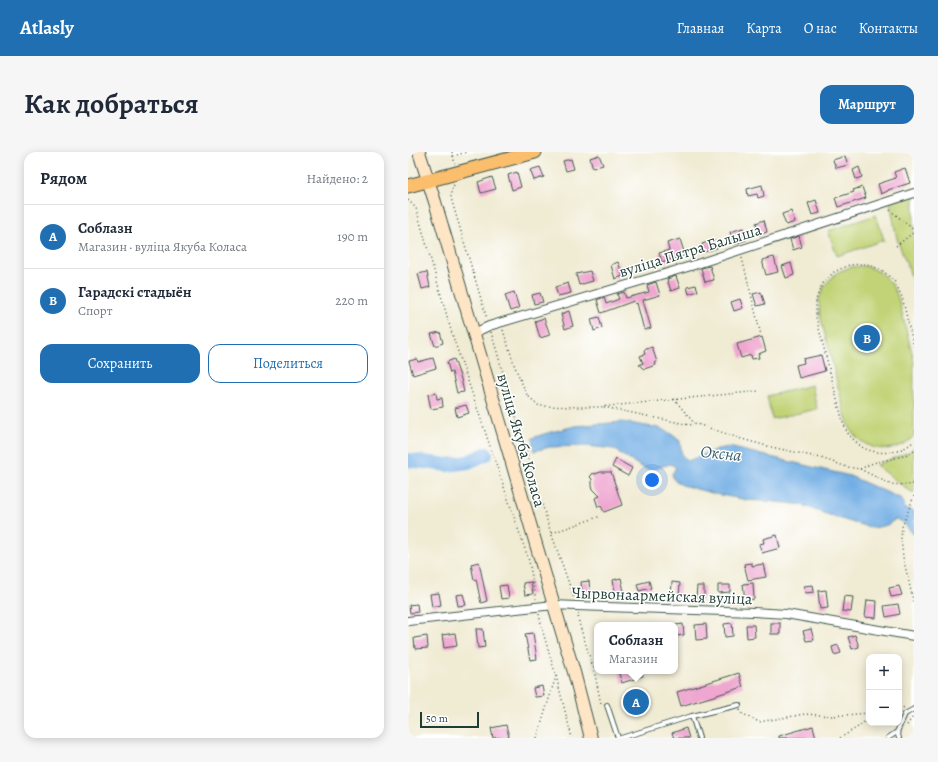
<!DOCTYPE html>
<html lang="ru">
<head>
<meta charset="utf-8">
<style>
  body { margin:0; font-family:Alegreya,serif; background:#f6f6f7; color:#1f2937 }
  .controls { position:absolute; right:12px; bottom:12px; display:grid; overflow:hidden; border-radius:8px; box-shadow:0 2px 10px #0003 }
  .controls button { width:36px; height:36px; display:grid; place-items:center; padding:0; border:0; border-bottom:1px solid #e0e1e3; background:#fff; color:#1f2937; font:20px sans-serif }
  .scale { position:absolute; left:12px; bottom:10px; width:59px; box-sizing:border-box; padding-left:4px; border:2px solid #1f3d34; border-top:0; font-size:11px; line-height:14px; white-space:nowrap; color:#1f3d34; -webkit-text-stroke:3px #fff; paint-order:stroke }
  .you { position:absolute; left:244px; top:328px; width:14px; height:14px; margin:-10px; border:3px solid #fff; border-radius:50%; background:#1a73e8; box-shadow:0 0 0 6px #1a73e833 }
  .badge { display:grid; place-items:center; width:26px; height:26px; border-radius:50%; background:#1f6fb2; color:#fff; font-size:13px; font-weight:700 }
  .pin { position:absolute; translate:-50% -50%; border:2px solid #fff; box-shadow:0 1px 4px #0006 }
  .popup { position:absolute; left:186px; top:470px; width:84px; height:52px; box-sizing:border-box; display:grid; place-content:center; border-radius:8px; background:#fff; filter:drop-shadow(0 1px 3px #0005); font-size:13px; white-space:nowrap; color:#747a83 }
  .popup b { font-size:15px; color:#1f2937 }
  .popup::after { content:''; position:absolute; left:50%; top:100%; margin-left:-8px; border:8px solid transparent; border-top-color:#fff }
  .list { margin:0; padding:0; list-style:none }
  h2 { display:flex; justify-content:space-between; align-items:center; height:52px; margin:0; padding:0 16px; font-size:17px }
  h2 small { font-size:13px; font-weight:400; color:#747a83 }
  .list li { display:grid; grid-template-columns:26px 1fr auto; gap:12px; align-items:center; box-sizing:border-box; height:64px; padding:0 16px; border-top:1px solid #e0e1e3 }
  .list b { display:block; font-size:15px; white-space:nowrap }
  .list p { margin:0; font-size:13px; white-space:nowrap; color:#747a83 }
  .list em { font-size:13px; font-style:normal; color:#747a83 }
  .actions { display:flex; gap:8px; padding:12px 16px }
  .actions a { flex:1; padding:9px 0; border:1px solid #1f6fb2; border-radius:12px; text-align:center; font-size:14px; color:#1f6fb2 }
  .actions .main { background:#1f6fb2; color:#fff }
  .map { position:relative; flex:none; width:506px; height:586px; overflow:hidden; border-radius:12px }
  header { display:flex; align-items:center; gap:24px; box-sizing:border-box; height:56px; padding:0 20px; background:#1f6fb2; color:#fff }
  header strong { font-size:19px }
  nav { display:flex; gap:22px; margin-inline-start:auto; font-size:14px }
  .intro { display:flex; align-items:center; justify-content:space-between; box-sizing:border-box; height:96px; padding:0 24px }
  h1 { margin:0; font-size:28px }
  .button { padding:10px 18px; border-radius:12px; background:#1f6fb2; color:#fff; font-size:14px; font-weight:700 }
  main { display:flex; gap:24px; padding:0 24px }
  aside { flex:1; background:#fff; border-radius:12px; box-shadow:0 2px 10px #0003 }
  .map>svg:first-child { display:block }
</style>
</head>
<body>
<header>
<strong>Atlasly</strong>
<nav><a>Главная</a><a>Карта</a><a>О нас</a><a>Контакты</a></nav>
</header>
<div class="intro"><h1>Как добраться</h1><a class="button">Маршрут</a></div>
<main>
<aside>
<h2>Рядом<small>Найдено: 2</small></h2>
<ul class="list">
<li><span class="badge">A</span><div><b>Соблазн</b><p>Магазин · вуліца Якуба Коласа</p></div><em>190 m</em></li>
<li><span class="badge">B</span><div><b>Гарадскі стадыён</b><p>Спорт</p></div><em>220 m</em></li>
</ul>
<div class="actions"><a class="main">Сохранить</a><a>Поделиться</a></div>
</aside>
<div class="map">
<svg width="506" height="586" viewBox="0 0 506 586">
  <rect width="100%" height="100%" fill="#fff"/>
  <filter id="ink" filterUnits="userSpaceOnUse"><feTurbulence type="fractalNoise" baseFrequency=".025" numOctaves="2"/><feDisplacementMap in="SourceGraphic" scale="8" xChannelSelector="R" yChannelSelector="G"/><feConvolveMatrix kernelMatrix="1 2 1 2 8 2 1 2 1" color-interpolation-filters="sRGB"/></filter>
  <filter id="wash" filterUnits="userSpaceOnUse"><feTurbulence type="fractalNoise" baseFrequency=".012" numOctaves="4" result="noise"/><feDisplacementMap in="SourceGraphic" scale="16" xChannelSelector="R" yChannelSelector="G"/><feGaussianBlur stdDeviation="0.9" result="paint"/><feColorMatrix in="noise" values="0 0 0 0 0 0 0 0 0 0 0 0 0 0 0 0 0 1.4 0 .05"/><feComposite in="paint" operator="in"/></filter>
  <g filter="url(#wash)">
    <rect width="100%" height="100%" fill="#f0ebd3"/>
    <!-- green -->
    <g fill="#c1d376" stroke="#708855">
      <polygon points="506,43 506,132 489,87 482,50"/>
      <polygon points="468,63 476,88 429,104 420,79"/>
      <path d="M457 114 472 120 483 131 490 145 506 209V284C489 302 460 301 445 281 442 277 440 271 438 266L412 163 411 147 417 133 428 121 442 115Z"/>
      <polygon points="404,233 409,257 364,267 359,244"/>
      <polygon points="506,295 506,342 468,313 501,300"/>
    </g>
    <!-- water -->
    <polygon fill="#72aee4" stroke="#48768c" points="214,270 251,276 262,281 272,289 274,303 280,309 309,297 321,295 442,324 494,347 497,356 504,359 506,358 506,383 495,370 488,367 479,373 466,376 446,371 412,360 395,353 369,350 339,348 307,342 274,333 265,327 264,322 268,315 262,312 243,318 234,315 220,307 206,297 179,294 142,295 126,299 124,286 139,281 167,274"/>
    <g fill="none" stroke-linecap="round" stroke-linejoin="round">
      <!-- river -->
      <polyline stroke="#72aee4" stroke-width="14" points="0,308 40,313 60,310 78,302"/>
    </g>
    <g id="blocks">
      <!-- building -->
      <g fill="#efa6d0">
        <polygon points="191,3 195,13 185,16 182,6"/>
        <polygon points="437,4 440,13 428,16 425,8"/>
        <polygon points="163,7 166,17 158,19 155,9"/>
        <polygon points="132,15 136,25 126,28 122,18"/>
        <polygon points="451,15 454,25 448,27 445,18"/>
        <polygon points="497,16 502,31 480,38 480,39 473,42 470,32 488,26 486,20"/>
        <polygon points="109,20 113,35 104,38 100,23"/>
        <polygon points="84,25 88,37 73,41 70,30"/>
        <polygon points="354,33 356,44 350,46 349,42 340,44 339,37"/>
        <polygon points="454,35 458,46 430,55 427,46 446,40 445,38"/>
        <polygon points="408,48 412,61 404,63 400,51"/>
        <polygon points="383,59 387,70 378,73 374,62"/>
        <polygon points="356,68 359,80 351,83 348,71"/>
        <polygon points="335,76 338,88 326,92 322,80"/>
        <polygon points="391,84 394,95 385,98 382,87"/>
        <polygon points="272,87 277,103 254,110 251,101 261,98 259,91"/>
        <polygon points="306,88 309,96 296,100 294,92"/>
        <polygon points="366,105 370,120 358,123 354,108"/>
        <polygon points="210,110 215,124 207,127 203,113"/>
        <polygon points="383,111 386,123 378,126 374,114"/>
        <polygon points="302,114 306,128 297,130 293,116"/>
        <polygon points="182,119 185,129 171,133 168,122"/>
        <polygon points="19,120 22,135 14,137 10,122"/>
        <polygon points="268,124 272,136 263,139 259,127"/>
        <polygon points="248,130 252,143 235,148 243,176 236,178 229,151 227,152 226,149 193,161 189,148 196,145 198,152 211,147 209,142 216,140 218,146 241,140 239,133"/>
        <polygon points="160,131 163,141 150,144 147,135"/>
        <polygon points="288,133 290,139 281,142 279,135"/>
        <polygon points="106,140 111,156 102,159 97,143"/>
        <polygon points="353,140 357,152 349,154 345,142"/>
        <polygon points="132,141 135,150 126,152 124,143"/>
        <polygon points="332,147 335,156 326,159 323,150"/>
        <polygon points="161,159 165,174 157,177 153,162"/>
        <polygon points="191,165 194,176 186,179 183,167"/>
        <polygon points="136,166 142,183 132,186 127,169"/>
        <polygon points="32,180 35,191 27,194 23,182"/>
        <polygon points="354,185 358,199 350,202 351,206 344,207 343,203 333,206 329,192"/>
        <polygon points="244,195 249,210 247,210 248,213 236,217 231,213 235,211 232,204 237,202 236,198"/>
        <polygon points="413,203 417,219 391,226 388,213 396,211 395,207"/>
        <polygon points="25,206 28,216 5,223 1,209 9,207 10,210"/>
        <polygon points="46,207 53,227 56,240 49,241 44,220 42,221 39,210"/>
        <polygon points="28,241 29,247 34,246 35,255 23,257 20,243"/>
        <polygon points="58,253 61,261 49,265 47,256"/>
        <polygon points="208,307 224,316 220,324 204,315"/>
        <polygon points="193,320 203,320 214,353 196,360 193,354 190,355 187,346 192,344 185,337 184,333 184,327 182,325 185,321 187,322"/>
        <polygon points="369,383 372,396 354,401 351,392 356,391 355,387"/>
        <polygon points="71,410 79,449 73,451 68,427 66,428 63,412"/>
        <polygon points="344,411 344,414 355,412 358,425 340,428 336,412"/>
        <polygon points="213,426 217,444 208,446 205,428"/>
        <polygon points="181,429 182,439 174,440 173,430"/>
        <polygon points="241,429 243,436 231,439 229,432"/>
        <polygon points="123,430 125,442 117,443 115,431"/>
        <polygon points="264,430 272,431 271,446 263,445"/>
        <polygon points="345,431 346,447 337,448 335,432"/>
        <polygon points="99,433 101,446 93,447 91,434"/>
        <polygon points="310,433 322,433 322,440 310,441"/>
        <polygon points="405,433 406,440 397,441 396,434"/>
        <polygon points="289,434 296,434 296,446 288,446"/>
        <polygon points="491,434 494,443 483,445 481,436"/>
        <polygon points="418,438 420,456 412,457 410,439"/>
        <polygon points="31,441 33,453 24,455 22,442"/>
        <polygon points="55,442 58,453 50,454 48,443"/>
        <polygon points="436,444 445,445 443,460 434,459"/>
        <polygon points="459,448 469,449 468,466 457,465"/>
        <polygon points="9,452 10,460 2,461 1,453"/>
        <polygon points="490,452 492,462 478,465 476,454"/>
        <polygon points="324,471 325,484 317,485 316,472"/>
        <rect x="363" y="471" width="9" height="11"/>
        <polygon points="275,472 276,483 268,484 268,473"/>
        <polygon points="298,472 299,487 288,488 287,473"/>
        <polygon points="338,473 346,473 347,485 339,486"/>
        <polygon points="68,477 75,477 77,495 70,496"/>
        <polygon points="403,477 406,488 398,489 395,479"/>
        <polygon points="47,481 49,494 36,496 34,483"/>
        <polygon points="125,481 129,507 122,508 117,482"/>
        <polygon points="447,483 451,495 444,497 440,485"/>
        <polygon points="19,484 20,496 7,497 6,486"/>
        <polygon points="430,493 433,501 426,503 424,495"/>
        <polygon points="210,519 234,519 235,524 214,531"/>
        <polygon points="331,521 335,535 273,554 269,540"/>
        <polygon points="134,534 136,544 127,545 125,536"/>
        <polygon points="98,573 101,585 85,586 83,576"/>
        <polygon points="405,574 408,586 371,586 371,584"/>
        <polygon points="278,576 281,586 266,586 264,581"/>
      </g>
    </g>
  </g>
  <g filter="url(#ink)">
    <use href="#blocks" fill-opacity="0" stroke="#3e574c" stroke-width="1"/>
    <g fill="none" stroke-linecap="round" stroke-linejoin="round">
      <!-- lane casing -->
      <g stroke="#3e574c" stroke-width="6">
        <g id="lane">
          <polyline points="199,553 210,586"/>
          <polyline points="284,564 291,586"/>
          <polyline points="489,580 491,586"/>
          <polyline points="213,586 284,564 331,553"/>
          <polyline points="480,586 489,580 497,562 506,557"/>
        </g>
      </g>
      <!-- street casing -->
      <g stroke="#3e574c" stroke-width="10">
        <g id="street">
          <polyline points="66,181 81,174 283,114 506,41"/>
          <polyline points="0,469 146,453 168,454 346,460 378,462 506,484"/>
        </g>
      </g>
      <!-- secondary casing -->
      <g stroke="#3e574c" stroke-width="14">
        <polyline id="secondary" points="11,0 27,50 153,477 166,520 183,586"/>
      </g>
      <!-- primary casing -->
      <g stroke="#3e574c" stroke-width="15">
        <polyline id="primary" points="0,34 127,0"/>
      </g>
      <!-- path -->
      <g stroke="#3e574c" stroke-width="1.5" stroke-dasharray="1 3" stroke-linecap="butt">
        <polyline points="44,0 47,12"/>
        <polyline points="45,4 59,0"/>
        <path d="M46 33C43 37 43 41 43 46L79 167"/>
        <polyline points="0,48 8,56 45,185 121,409 128,447"/>
        <polyline points="482,58 506,78"/>
        <polyline points="488,94 506,80"/>
        <polyline points="334,106 353,183"/>
        <polyline points="95,178 107,215 119,243 131,254 173,255 191,255 352,239"/>
        <polyline points="83,180 141,375 166,446"/>
        <path d="M506 195 494 145 487 130 474 118 458 112 441 113 426 120 414 132 408 148V165L434 267C436 272 438 280 442 284 445 287 450 292 454 295 470 304 493 302 506 289"/>
        <polyline points="266,247 286,271 334,287 359,294 413,306 439,315 452,317 465,311 500,303 506,299"/>
        <polyline points="196,255 282,273 286,271"/>
        <polyline points="452,317 482,332 499,333 506,332"/>
        <polyline points="506,344 494,375 493,386 495,405 506,452"/>
        <polyline points="144,381 193,364"/>
        <polyline points="170,461 171,471 186,518 193,552"/>
        <polyline points="148,524 164,586"/>
        <polyline points="491,557 497,555"/>
        <polyline points="332,558 333,561 351,570 397,562 424,564 461,561"/>
        <polyline points="499,573 505,565"/>
        <polyline points="129,586 148,524 134,477 131,462"/>
        <polyline points="432,586 450,575 461,566"/>
      </g>
      <!-- lane -->
      <use href="#lane" stroke="#fff" stroke-width="4"/>
      <!-- street -->
      <use href="#street" stroke="#fff" stroke-width="8"/>
      <!-- secondary -->
      <use href="#secondary" stroke="#fde5c5" stroke-width="12"/>
      <!-- primary -->
      <use href="#primary" stroke="#fabe6d" stroke-width="13"/>
    </g>
  </g>
  <g text-anchor="middle" stroke-width="3" stroke-linejoin="round" paint-order="stroke">
    <!-- street labels -->
    <g font-size="16" fill="#1f3d34" stroke="#fff">
      <text transform="translate(282 98) rotate(-17)" y="6">вуліца Пятра Балыша</text>
      <text transform="translate(114 288) rotate(74)" y="6">вуліца Якуба Коласа</text>
      <text transform="translate(254 443) rotate(2)" y="6">Чырвонаармейская вуліца</text>
    </g>
    <!-- water labels -->
    <g font-size="17" font-style="italic" fill="#385f69" stroke="#fff">
      <text transform="translate(313 301) rotate(6)" y="6">Оксна</text>
    </g>
  </g>
</svg>
<div class="controls">
<button>+</button>
<button>−</button>
</div>
<div class="scale">50 m</div>
<div class="you"></div>
<div class="pin badge" style="left:228px;top:550px">A</div>
<div class="popup"><b>Соблазн</b>Магазин</div>
<div class="pin badge" style="left:459px;top:186px">B</div>
</div>
</main>
</body>
</html>
